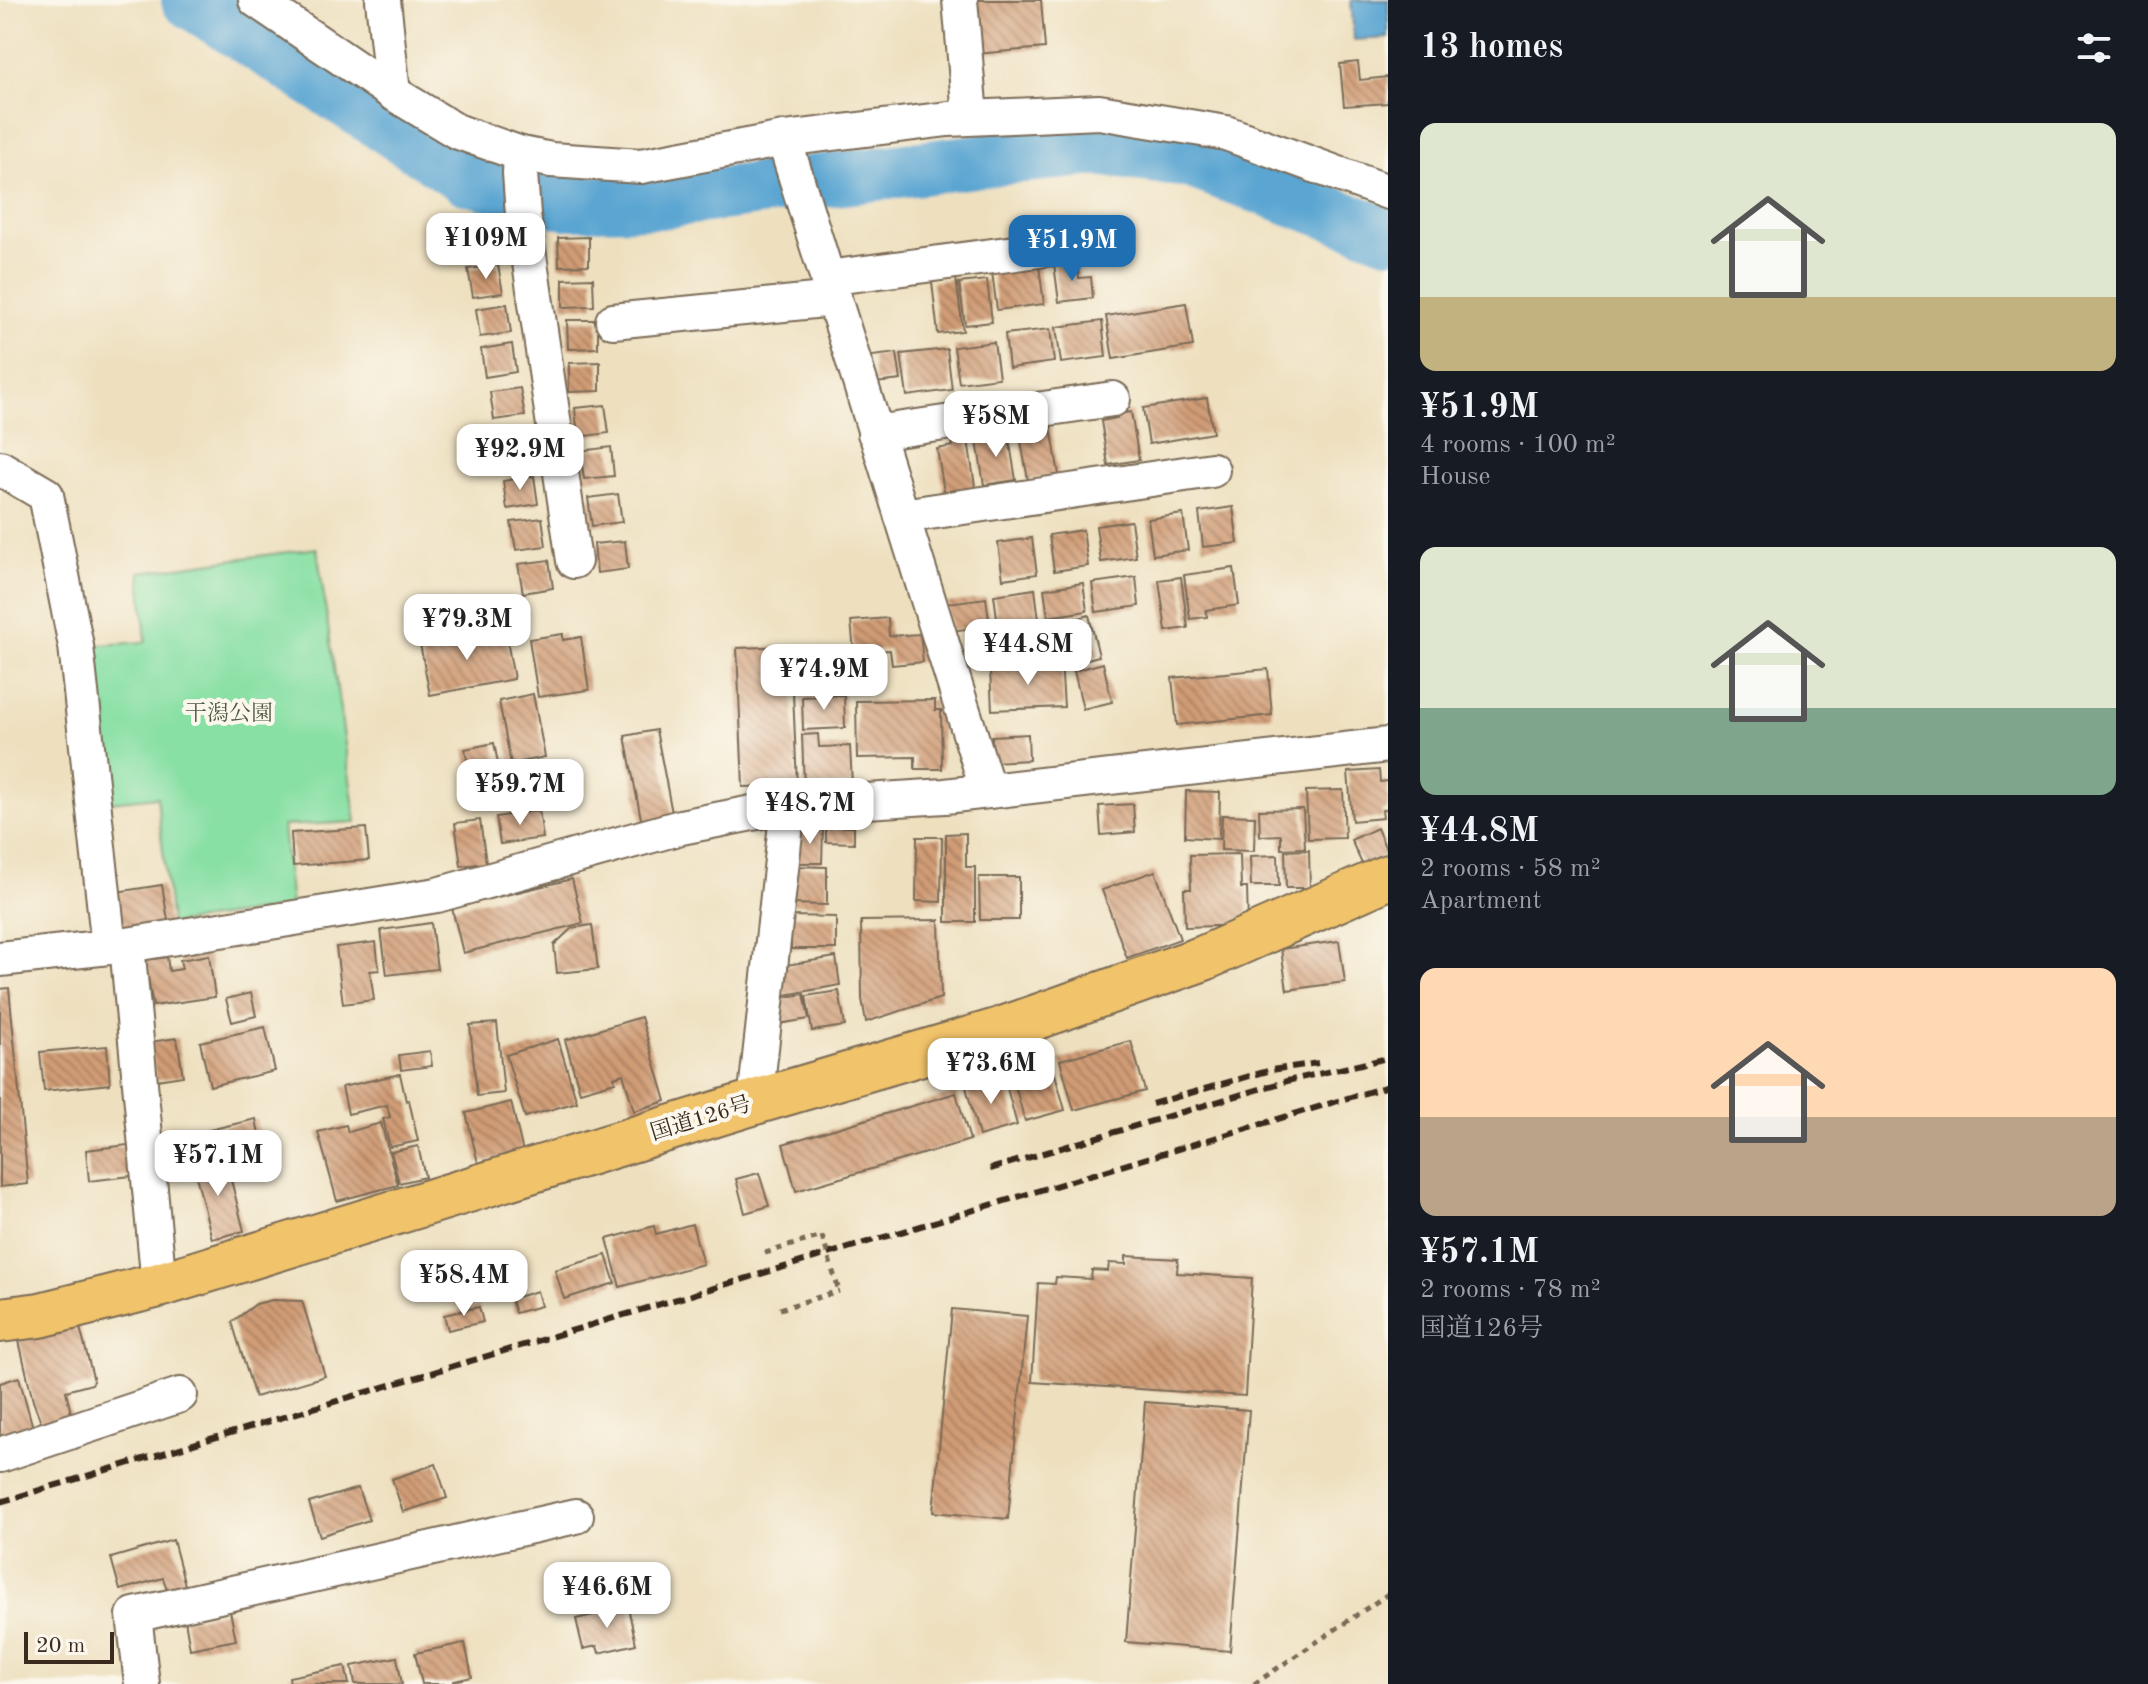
<!DOCTYPE html>
<meta charset="utf-8">
<style>
body{margin:0;font-family:"Old Standard TT","Noto Serif JP",serif;background:#20242c;color:#f1f3f6;height:100vh;display:flex;flex-direction:column;font-size:30px;white-space:nowrap}
*{box-sizing:border-box;margin:0}
p{font-size:26px;color:#9ea1a6}
.icon{flex:none;width:44px;height:44px;fill:none;stroke:currentColor;stroke-width:2;stroke-linecap:round;stroke-linejoin:round}
.map{position:relative;flex:1;overflow:hidden}
.side{display:flex;flex-direction:column;background:#171b24;width:760px}
.side>*{flex:none}
.scale{position:absolute;left:24px;bottom:20px;width:90px;box-sizing:border-box;padding-left:8px;border:4px solid #3b2a1e;border-top:0;font-size:22px;line-height:28px;white-space:nowrap;color:#3b2a1e;-webkit-text-stroke:6px #fbf7ec;paint-order:stroke}
.price{position:absolute;translate:-50% -68px;padding:0 18px;border-radius:16px;background:#fff;color:#222;font-size:26px;line-height:52px;filter:drop-shadow(0 2px 4px #0008)}
.price::after{content:'';position:absolute;left:50%;top:48px;width:24px;height:18px;margin-left:-12px;background:inherit;clip-path:polygon(0 0,100% 0,50% 100%)}
.price.selected{background:#1f6fb2;color:#fff}
ul{padding:0;list-style:none}
li{display:grid;align-content:center;gap:16px;height:424px;padding:0 32px}
li span{display:grid;place-items:center;height:248px;border-radius:16px;color:#555}
li>.icon{margin-inline-start:auto}
span .icon{width:144px;height:144px;fill:#fffc;stroke-width:1}
li b{font-size:34px}
h2{display:flex;justify-content:space-between;align-items:center;height:96px;padding:0 32px;font-size:34px}
main{display:flex;flex:1;min-height:0}
.map>svg:first-child{display:block}
.park{fill:#89e0a5;stroke:#628562;stroke-width:2}
.water{fill:#5aa5d2;stroke:#4a6878;stroke-width:2}
.lines{fill:none;stroke-linecap:round;stroke-linejoin:round}
.river{stroke:#5aa5d2;stroke-width:54}
.building{fill:url(#building-back-hatch)}
.minor-casing{stroke:#7a6a56;stroke-width:38}
.highway-casing{stroke:#7a6a56;stroke-width:48}
.path{stroke:#7a6a56;stroke-width:5;stroke-dasharray:6 6;stroke-linecap:butt}
.minor{stroke:#fff;stroke-width:34}
.highway{stroke:#f1c36a;stroke-width:44}
.rail{stroke:#3b2a1e;stroke-width:6;stroke-dasharray:12 6;stroke-linecap:butt}
.path-bridge{stroke:#7a6a56;stroke-width:5;stroke-dasharray:6 6;stroke-linecap:butt}
.labels{text-anchor:middle;dominant-baseline:central;stroke-width:8;stroke-linejoin:round;paint-order:stroke}
.park-label{font-size:22px;fill:#4e5840;stroke:#fbf7ec}
.street-label{font-size:22px;fill:#3b2a1e;stroke:#fbf7ec}
</style>
<main>
<div class="map">
<svg width="1388" height="1684" viewBox="0 0 1388 1684">
<defs>
<pattern id="building-back-hatch" width="6" height="6" patternUnits="userSpaceOnUse" patternTransform="scale(2)"><rect width="6" height="6" fill="#d09c76"/><path d="M-1 5l2 2M0 0l6 6M5-1l2 2" fill="none" stroke="#aa7f60"/></pattern>
</defs>
<rect width="100%" height="100%" fill="#fbf7ec"/>
<filter id="ink" filterUnits="userSpaceOnUse"><feTurbulence type="fractalNoise" baseFrequency=".0125" numOctaves="2"/><feDisplacementMap in="SourceGraphic" scale="16" xChannelSelector="R" yChannelSelector="G"/><feConvolveMatrix kernelMatrix="1 2 1 2 8 2 1 2 1" color-interpolation-filters="sRGB"/></filter>
<filter id="wash" filterUnits="userSpaceOnUse"><feTurbulence type="fractalNoise" baseFrequency=".006" numOctaves="4" result="noise"/><feDisplacementMap in="SourceGraphic" scale="32" xChannelSelector="R" yChannelSelector="G"/><feGaussianBlur stdDeviation="1.8" result="paint"/><feColorMatrix in="noise" values="0 0 0 0 0 0 0 0 0 0 0 0 0 0 0 0 0 1.4 0 .05"/><feComposite in="paint" operator="in"/></filter>
<g filter="url(#wash)">
<rect width="100%" height="100%" fill="#eee0bf"/>
<path class="park" d="M317 548 356 822 283 826 291 907 171 924 157 797 101 803 82 646 146 642 140 572Z"/>
<path class="water" d="M1351 0H1388V38L1354 40Z"/>
<g class="lines">
<path class="river" d="M188 0 466 178 565 203 660 202 983 160 1097 149 1189 161 1388 234"/>
</g>
<g id="blocks">
<g class="building">
<path d="M972 0H1041L1045 48 976 54Z"/>
<path d="M1358 62 1360 80 1388 77V103L1344 106 1340 64Z"/>
<path d="M490 224 494 253 464 257 460 229Z"/>
<path d="M589 237V265L559 266 558 238Z"/>
<path d="M1077 261 1079 278 1091 277 1093 298 1059 302 1054 264Z"/>
<path d="M498 265 503 293 473 297 468 269Z"/>
<path d="M1039 266 1044 304 997 310 992 272Z"/>
<path d="M593 278 594 306 563 307V279Z"/>
<path d="M956 278 963 331 938 334 932 282Z"/>
<path d="M987 280 992 322 965 325 959 283Z"/>
<path d="M1186 303 1193 346 1113 359 1106 316Z"/>
<path d="M507 304 511 333 480 337 476 309Z"/>
<path d="M567 320H598V348L568 349Z"/>
<path d="M1102 321 1106 357 1061 363 1056 327Z"/>
<path d="M1050 329 1054 362 1009 368 1005 334Z"/>
<path d="M994 342 999 378 959 383 954 347Z"/>
<path d="M512 344 516 372 485 377 481 349Z"/>
<path d="M947 349 952 390 907 396 901 354Z"/>
<path d="M897 353 901 380 875 383 872 356Z"/>
<path d="M600 362V391L569 392V363Z"/>
<path d="M520 388 525 416 494 420 490 392Z"/>
<path d="M1207 398 1213 433 1149 444 1143 408Z"/>
<path d="M605 405 609 433 578 437 575 408Z"/>
<path d="M1131 412 1139 460 1108 465 1101 421 1117 418 1116 414Z"/>
<path d="M1051 427 1059 475 1028 480 1020 436Z"/>
<path d="M527 432 531 461 500 465 496 437Z"/>
<path d="M1008 432 1016 480 984 485 977 441Z"/>
<path d="M968 440 976 493 945 498 937 449 953 446 952 442Z"/>
<path d="M611 447 614 476 584 479 580 451Z"/>
<path d="M534 476 538 504 507 509 503 481Z"/>
<path d="M618 494 622 522 592 526 588 498Z"/>
<path d="M1233 507 1238 543 1203 547 1199 512Z"/>
<path d="M1183 514 1188 550 1153 555 1148 519Z"/>
<path d="M542 518 546 546 516 550 511 522Z"/>
<path d="M1131 521 1136 557 1101 562 1096 526Z"/>
<path d="M1083 530 1088 566 1054 571 1049 535Z"/>
<path d="M1032 538 1037 574 1003 579 998 543Z"/>
<path d="M625 541 628 569 597 573 594 544Z"/>
<path d="M549 560 553 588 523 593 518 564Z"/>
<path d="M1234 568 1239 605 1206 610 1207 617 1190 619 1184 575Z"/>
<path d="M1136 577 1139 606 1096 612 1092 583Z"/>
<path d="M1181 577 1188 628 1166 631 1159 580Z"/>
<path d="M1083 583 1087 611 1048 617 1044 589Z"/>
<path d="M1035 589 1039 620 998 626 994 595Z"/>
<path d="M986 598 990 626 951 631 947 603Z"/>
<path d="M1089 615 1099 656 1072 663 1062 623Z"/>
<path d="M888 618 889 636 920 634 923 662 892 665 890 650 854 652 851 621Z"/>
<path d="M505 629 514 679 430 695 420 644Z"/>
<path d="M563 634V640L581 637 589 690 538 697 529 639Z"/>
<path d="M791 646 797 785 743 787 737 648Z"/>
<path d="M1061 660 1064 707 992 710 990 669 1040 666V661Z"/>
<path d="M1103 663 1112 702 1083 709 1074 671Z"/>
<path d="M1268 669 1272 715 1177 725 1172 678Z"/>
<path d="M533 694 545 757 511 764 499 701Z"/>
<path d="M844 695 845 728 803 730 802 697Z"/>
<path d="M935 700V710H941L942 769H915V757L857 758 856 701Z"/>
<path d="M656 730 673 818 642 824 625 736Z"/>
<path d="M818 734 819 747 850 746 852 784 804 786 802 735Z"/>
<path d="M1028 734 1029 760 993 762 992 736Z"/>
<path d="M494 743 503 789 474 795 465 749Z"/>
<path d="M1379 770 1380 782 1388 781V809L1382 810 1383 818 1352 821 1348 772Z"/>
<path d="M1343 790 1345 838 1308 839 1306 791Z"/>
<path d="M1186 791 1220 792 1219 839 1185 837Z"/>
<path d="M1133 804 1135 832 1101 835 1099 806Z"/>
<path d="M1303 809 1305 848 1281 849V835L1260 836 1259 810Z"/>
<path d="M539 810 543 838 500 844 496 817Z"/>
<path d="M1222 815 1255 816 1254 851 1221 850Z"/>
<path d="M480 820 486 863 461 866 455 823Z"/>
<path d="M826 826 854 827V843L826 842Z"/>
<path d="M366 828 369 860 293 866 291 833Z"/>
<path d="M1377 828 1388 854 1363 866 1351 840Z"/>
<path d="M797 829 823 830 822 863H797Z"/>
<path d="M966 833V867H975V922H946V834Z"/>
<path d="M917 837H942L941 902 916 901Z"/>
<path d="M1309 850 1310 888H1286L1285 851Z"/>
<path d="M1240 854 1241 888H1247L1248 925 1185 927 1184 889H1191L1190 855Z"/>
<path d="M1278 855 1279 886H1251L1250 856Z"/>
<path d="M792 866 827 867V905L791 904Z"/>
<path d="M1155 871 1180 939 1127 958 1102 890Z"/>
<path d="M979 877H1019V920H980Z"/>
<path d="M572 879 583 923 463 953 452 908Z"/>
<path d="M162 885 169 926 122 933 116 892Z"/>
<path d="M791 916 836 917V949H791Z"/>
<path d="M939 920 941 998 866 1022 862 999 861 921Z"/>
<path d="M431 923 437 969 387 975 381 930Z"/>
<path d="M592 925 598 969 557 973 554 945 572 928Z"/>
<path d="M1339 941 1345 982 1287 990 1281 949Z"/>
<path d="M376 942 379 970 370 971 374 1000 343 1004 336 947Z"/>
<path d="M209 955 215 997 153 1006 145 960 167 957 169 971 182 969 180 960Z"/>
<path d="M836 957 840 985 785 995 780 966Z"/>
<path d="M9 988 28 1184 0 1187V989Z"/>
<path d="M839 991 845 1026 812 1031 806 996Z"/>
<path d="M251 993 256 1016 232 1022 226 999Z"/>
<path d="M804 994 809 1019 778 1024 774 999Z"/>
<path d="M641 1017 666 1101 634 1111 623 1074 614 1077 615 1082 580 1092 565 1040Z"/>
<path d="M497 1023 504 1093 477 1096 470 1025Z"/>
<path d="M265 1027 275 1071 210 1086 200 1042Z"/>
<path d="M177 1038 183 1076 156 1080 150 1042Z"/>
<path d="M558 1039 577 1102 525 1117 506 1055Z"/>
<path d="M1131 1041 1145 1091 1074 1110 1060 1060Z"/>
<path d="M107 1046 110 1084 44 1091 40 1052Z"/>
<path d="M430 1051 432 1066 401 1070 399 1055Z"/>
<path d="M1052 1063 1065 1110 1025 1121 1012 1075Z"/>
<path d="M400 1074 406 1101 409 1100 418 1141 390 1147 383 1119 390 1117 387 1105 348 1114 342 1087Z"/>
<path d="M1004 1077 1017 1125 979 1136 966 1087Z"/>
<path d="M956 1093 970 1140 796 1191 783 1144Z"/>
<path d="M511 1102 523 1152 478 1163 466 1113Z"/>
<path d="M256 1119 259 1134 220 1144 222 1155 195 1162 188 1135Z"/>
<path d="M381 1123 398 1185 337 1201 318 1132 346 1125 348 1132Z"/>
<path d="M136 1144 139 1175 89 1181 86 1150Z"/>
<path d="M418 1146 425 1177 399 1183 391 1152Z"/>
<path d="M225 1156 244 1231 212 1239 193 1164Z"/>
<path d="M759 1173 769 1206 745 1213 736 1179Z"/>
<path d="M692 1224 703 1264 620 1287 607 1239 654 1226 656 1234Z"/>
<path d="M606 1255 615 1283 564 1299 555 1270Z"/>
<path d="M1126 1256 1178 1259 1177 1273 1252 1278 1245 1396 1032 1382 1038 1283 1055 1284 1056 1277 1091 1279 1092 1270 1108 1271 1109 1263 1126 1264Z"/>
<path d="M537 1291 541 1306 515 1313 511 1299Z"/>
<path d="M272 1300 302 1301 325 1376 255 1397 232 1322 256 1304Z"/>
<path d="M479 1307 483 1322 448 1330 444 1315Z"/>
<path d="M952 1309 1027 1316 1008 1519 933 1512Z"/>
<path d="M79 1324 94 1381 92 1384 66 1391 72 1418 44 1430 33 1401 19 1341Z"/>
<path d="M19 1377 35 1435 3 1446 0 1433V1383Z"/>
<path d="M1145 1402 1249 1410 1230 1651 1126 1642Z"/>
<path d="M436 1464 447 1498 403 1512 392 1479Z"/>
<path d="M358 1488 369 1520 320 1536 309 1503Z"/>
<path d="M173 1540 185 1585 167 1590 163 1578 120 1590 111 1558Z"/>
<path d="M628 1607 636 1644 599 1653 597 1646 583 1649 576 1619Z"/>
<path d="M230 1611 236 1640 190 1649 185 1620Z"/>
<path d="M465 1643 472 1677 454 1681V1684H422L415 1653Z"/>
<path d="M397 1657 402 1684H355L352 1666Z"/>
<path d="M345 1666 349 1684H290L289 1677Z"/>
</g>
</g>
</g>
<g filter="url(#ink)">
<use href="#blocks" fill-opacity="0" stroke="#7a6a56" stroke-width="2"/>
<g class="lines">
<defs>
<g id="minor">
<path d="M256 0 393 93 456 131 521 154 551 160 641 166 784 139 948 119 1099 112 1226 133 1388 192"/>
<path d="M383 0 393 93"/>
<path d="M960 0 970 116"/>
<path d="M784 139 988 791"/>
<path d="M521 154 520 173 523 215 574 561"/>
<path d="M827 278 1114 240"/>
<path d="M613 321 834 299"/>
<path d="M875 433 1113 399"/>
<path d="M0 468 46 495 76 646 109 947"/>
<path d="M902 516 1212 470"/>
<path d="M127 945 159 1285"/>
<path d="M0 959 127 945 437 895 681 827 788 806 945 796 1388 745"/>
<path d="M755 1102 788 806"/>
<path d="M0 1455 180 1395"/>
<path d="M142 1684 134 1615 576 1516"/>
</g>
<path id="highway" d="M0 1320 40 1315 159 1285 755 1102 1000 1030 1204 958 1388 877"/>
</defs>
<use href="#minor" class="minor-casing"/>
<use href="#highway" class="highway-casing"/>
<g class="path">
<path d="M765 1253 822 1236"/>
<path d="M780 1309 839 1291"/>
<path d="M1254 1684 1388 1594"/>
</g>
<use href="#minor" class="minor"/>
<use href="#highway" class="highway"/>
<g class="rail">
<path d="M1152 1104 1271 1070 1318 1063"/>
<path d="M990 1169 1287 1081 1388 1058"/>
<path d="M0 1502 1388 1086"/>
</g>
<path class="path-bridge" d="M822 1236 839 1291"/>
</g>
</g>
<g class="labels">
<g class="park-label">
<text x="229" y="714">干潟公園</text>
</g>
<g class="street-label">
<text transform="translate(701 1119) rotate(-17)">国道126号</text>
</g>
</g>
</svg>
<div class="scale">20 m</div>
<b class="price" style="left:486px;top:281px">¥109M</b>
<b class="price selected" style="left:1072px;top:283px">¥51.9M</b>
<b class="price" style="left:996px;top:459px">¥58M</b>
<b class="price" style="left:520px;top:492px">¥92.9M</b>
<b class="price" style="left:467px;top:662px">¥79.3M</b>
<b class="price" style="left:1028px;top:687px">¥44.8M</b>
<b class="price" style="left:824px;top:712px">¥74.9M</b>
<b class="price" style="left:520px;top:827px">¥59.7M</b>
<b class="price" style="left:810px;top:846px">¥48.7M</b>
<b class="price" style="left:991px;top:1106px">¥73.6M</b>
<b class="price" style="left:218px;top:1198px">¥57.1M</b>
<b class="price" style="left:464px;top:1318px">¥58.4M</b>
<b class="price" style="left:607px;top:1630px">¥46.6M</b>
</div>
<section class="side">
<h2>13 homes<svg class="icon" aria-label="filters" viewBox="0 0 24 24"><path d="M4 7h16M4 17h16"/><circle cx="9" cy="7" r="2"/><circle cx="15" cy="17" r="2"/></svg></h2>
<ul>
<li><span style="background:linear-gradient(#dfe7d0 70%,#c2b280 0)"><svg class="icon" aria-label="home" viewBox="0 0 24 24"><path d="M3 11l9-7 9 7M6 9v11h12V9"/></svg></span><div><b>¥51.9M</b><p>4 rooms · 100 m²</p><p>House</p></div></li>
<li><span style="background:linear-gradient(#dfe7d0 65%,#7fa58c 0)"><svg class="icon" aria-label="home" viewBox="0 0 24 24"><path d="M3 11l9-7 9 7M6 9v11h12V9"/></svg></span><div><b>¥44.8M</b><p>2 rooms · 58 m²</p><p>Apartment</p></div></li>
<li><span style="background:linear-gradient(#ffd9b3 60%,#b9a48a 0)"><svg class="icon" aria-label="home" viewBox="0 0 24 24"><path d="M3 11l9-7 9 7M6 9v11h12V9"/></svg></span><div><b>¥57.1M</b><p>2 rooms · 78 m²</p><p>国道126号</p></div></li>
</ul>
</section>
</main>
